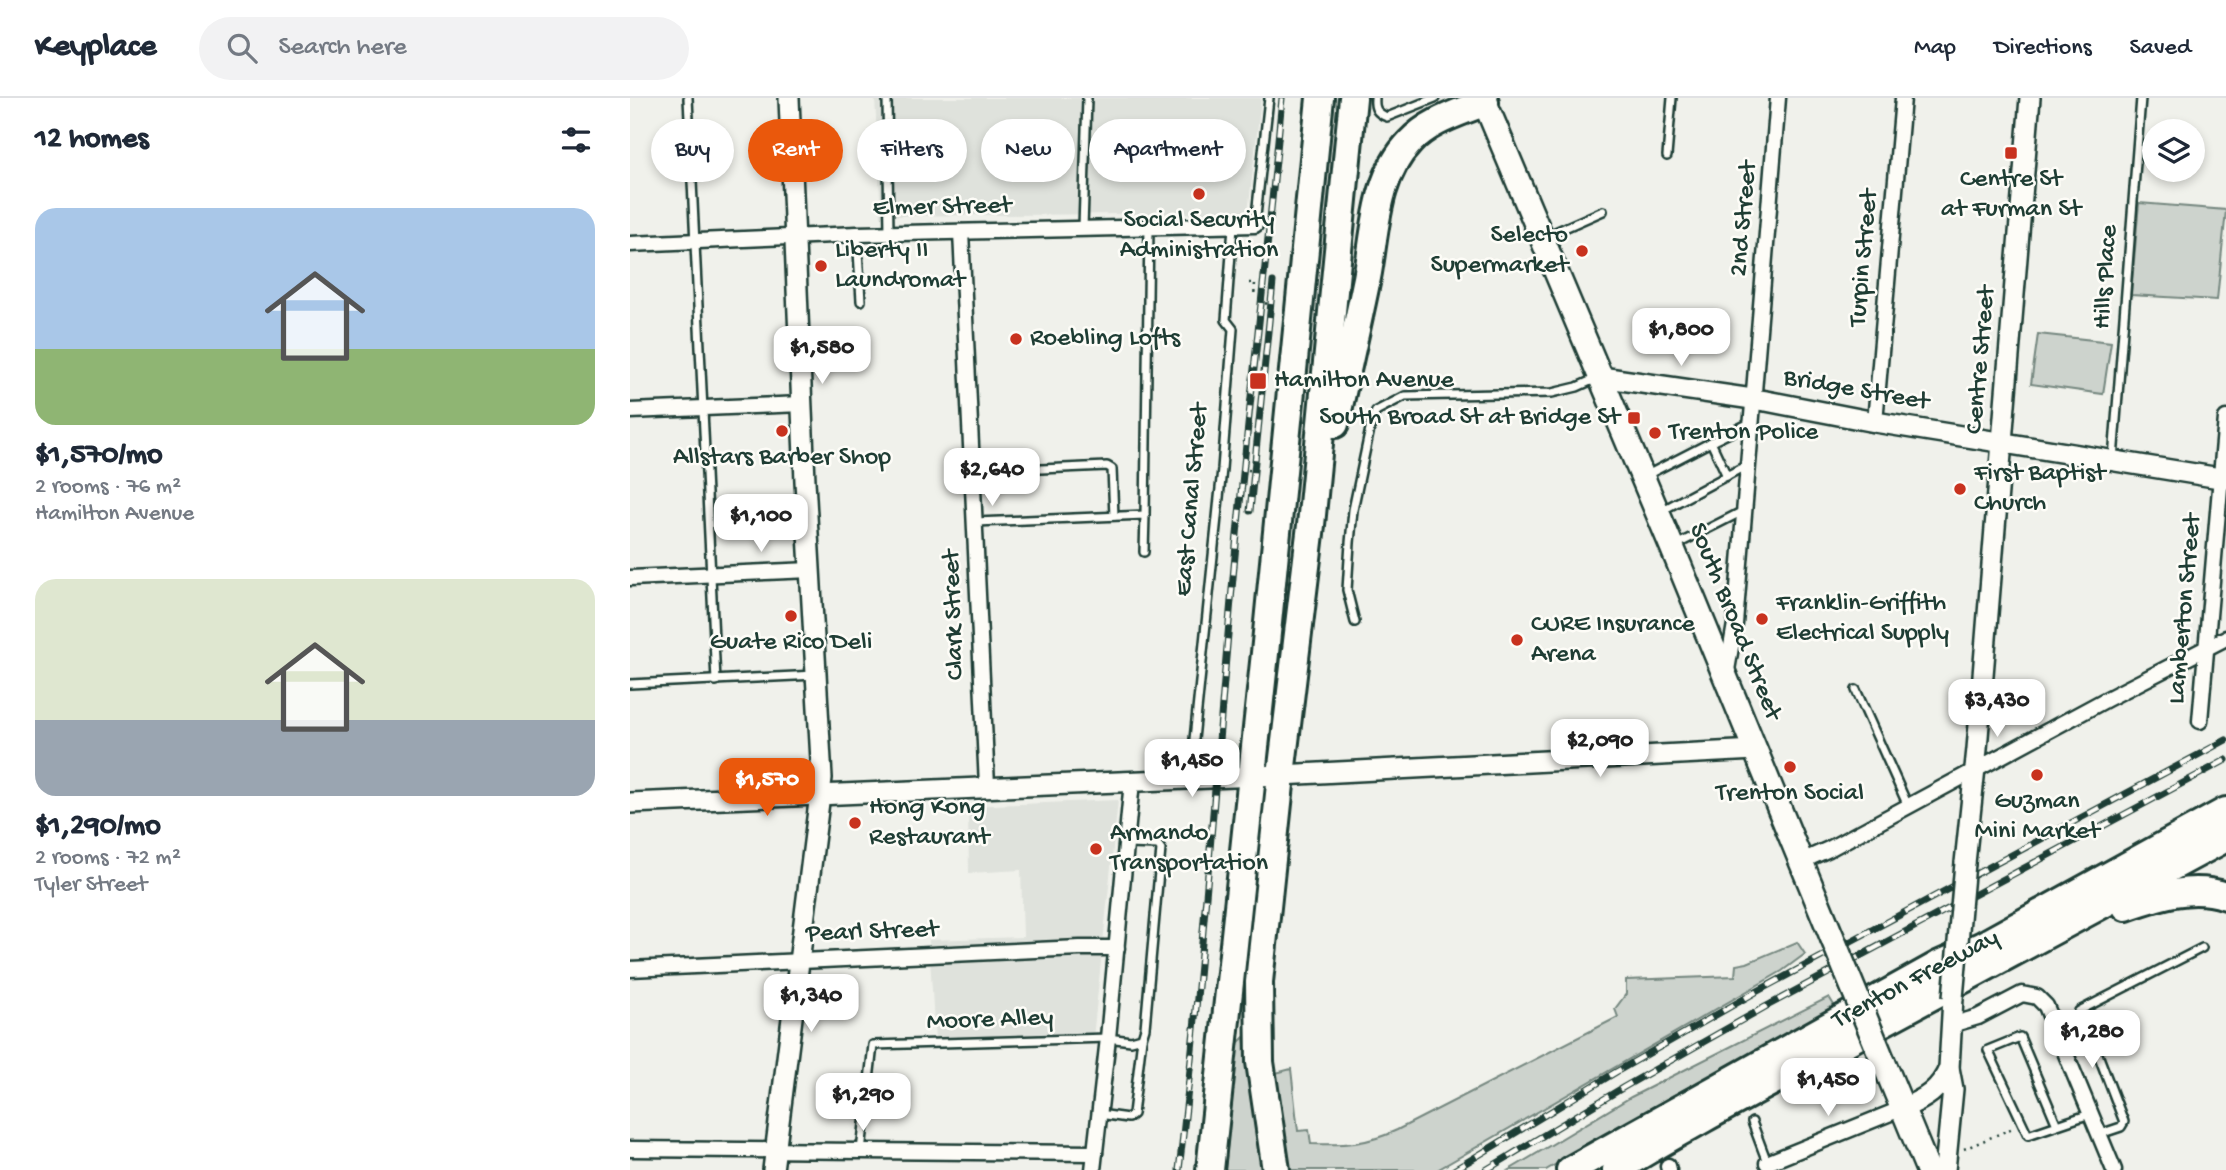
<!DOCTYPE html>
<meta charset="utf-8">
<style>
body{margin:0;font-family:"Gochi Hand",sans-serif;background:#f2f2f3;color:#1f2937;height:100vh;display:flex;flex-direction:column;font-size:26px;white-space:nowrap}
*{box-sizing:border-box;margin:0}
p{font-size:23px;color:#747a83}
.icon{flex:none;width:38px;height:38px;fill:none;stroke:currentColor;stroke-width:2;stroke-linecap:round;stroke-linejoin:round}
.map{position:relative;flex:1;overflow:hidden}
.details{display:flex;flex-direction:column;background:#fff;width:630px}
.details>*{flex:none}
.guide{position:absolute;left:21px;top:21px;width:665px;height:63px;display:flex;gap:14px}
.fabs{position:absolute;left:1512px;top:21px;display:grid;gap:14px}
.fabs a{display:grid;place-items:center;width:63px;height:63px;border-radius:50%;background:#fff;box-shadow:0 4px 10px #0003;font-size:35px}
.price{position:absolute;translate:-50% -60px;padding:0 16px;border-radius:14px;background:#fff;color:#222;font-size:23px;line-height:46px;filter:drop-shadow(0 2px 4px #0008)}
.price::after{content:'';position:absolute;left:50%;top:42px;width:21px;height:16px;margin-left:-10px;background:inherit;clip-path:polygon(0 0,100% 0,50% 100%)}
.price.on{background:#ea580c;color:#fff}
ul{padding:0;list-style:none}
li{display:grid;align-content:center;gap:14px;height:371px;padding:0 35px}
li span{display:grid;place-items:center;height:217px;border-radius:21px;color:#555}
li>.icon{margin-inline-start:auto}
span .icon{width:126px;height:126px;fill:#fffc;stroke-width:1}
li b{font-size:30px}
h2{display:flex;justify-content:space-between;align-items:center;height:84px;padding:0 35px;font-size:30px}
.pill{padding:0 24px;border-radius:32px;background:#fff;box-shadow:0 4px 10px #0003;font-size:24px;line-height:63px}
.pill.on{background:#ea580c;color:#fff}
header{display:flex;align-items:center;gap:42px;box-sizing:border-box;height:98px;padding:0 35px;background:#fff;border-bottom:2px solid #e0e1e3}
header strong{font-size:33px}
nav{display:flex;gap:38px;margin-inline-start:auto;font-size:24px}
.search{width:490px;height:63px;background:#f2f2f3;display:flex;align-items:center;gap:18px;box-sizing:border-box;padding:0 24px;border-radius:38px;color:#747a83;font-size:26px}
main{display:flex;flex:1;min-height:0}
.map>svg:first-child{display:block}
.built{fill:#dfe2dc}
.green{fill:#cdd3cd;stroke:#768880;stroke-width:2}
.lines{fill:none;stroke-linecap:round;stroke-linejoin:round}
.lane-casing{stroke:#1f3d34;stroke-width:12}
.street-casing{stroke:#1f3d34;stroke-width:19}
.secondary-casing{stroke:#1f3d34;stroke-width:24}
.primary-casing{stroke:#1f3d34;stroke-width:28}
.highway-casing{stroke:#1f3d34;stroke-width:32}
.path{stroke:#1f3d34;stroke-width:2.5;stroke-dasharray:2 5;stroke-linecap:butt}
.lane{stroke:#fdfcf7;stroke-width:7}
.street{stroke:#fdfcf7;stroke-width:14}
.secondary{stroke:#fdfcf7;stroke-width:19}
.primary{stroke:#fdfcf7;stroke-width:23}
.highway{stroke:#fdfcf7;stroke-width:26}
.rail-casing{stroke:#1f3d34;stroke-width:7}
.rail{stroke:#fdfcf7;stroke-width:4.5;stroke-dasharray:13;stroke-linecap:butt}
.secondary-bridge-casing{stroke:#1f3d34;stroke-width:24;stroke-linecap:butt}
.primary-bridge-casing{stroke:#1f3d34;stroke-width:28;stroke-linecap:butt}
.secondary-bridge{stroke:#fdfcf7;stroke-width:19}
.primary-bridge{stroke:#fdfcf7;stroke-width:23}
.poi-dot{fill:#c8321e;stroke:#fdfcf7;stroke-width:2.5}
.labels{text-anchor:middle;dominant-baseline:central;stroke-width:5;stroke-linejoin:round;paint-order:stroke}
.poi-label{font-size:26px;fill:#1f3d34;stroke:#fdfcf7;text-anchor:start}
.street-label{font-size:26px;fill:#1f3d34;stroke:#fdfcf7}
</style>
<header>
<strong>Keyplace</strong>
<div class="search"><svg class="icon" aria-label="search" viewBox="0 0 24 24"><circle cx="10" cy="10" r="6"/><path d="M15 15l6 6"/></svg>Search here</div>
<nav><a>Map</a><a>Directions</a><a>Saved</a></nav>
</header>
<main>
<section class="details">
<h2>12 homes<svg class="icon" aria-label="filters" viewBox="0 0 24 24"><path d="M4 7h16M4 17h16"/><circle cx="9" cy="7" r="2"/><circle cx="15" cy="17" r="2"/></svg></h2>
<ul>
<li><span style="background:linear-gradient(#a9c7e8 65%,#8fb573 0)"><svg class="icon" aria-label="home" viewBox="0 0 24 24"><path d="M3 11l9-7 9 7M6 9v11h12V9"/></svg></span><div><b>$1,570/mo</b><p>2 rooms · 76 m²</p><p>Hamilton Avenue</p></div></li>
<li><span style="background:linear-gradient(#dfe7d0 65%,#9aa5b1 0)"><svg class="icon" aria-label="home" viewBox="0 0 24 24"><path d="M3 11l9-7 9 7M6 9v11h12V9"/></svg></span><div><b>$1,290/mo</b><p>2 rooms · 72 m²</p><p>Tyler Street</p></div></li>
</ul>
</section>
<div class="map">
<svg width="1596" height="1072" viewBox="0 0 1596 1072">
<rect width="100%" height="100%" fill="#f0f1eb"/>
<filter id="ink" filterUnits="userSpaceOnUse"><feTurbulence type="fractalNoise" baseFrequency=".0143" numOctaves="2"/><feDisplacementMap in="SourceGraphic" scale="14" xChannelSelector="R" yChannelSelector="G"/><feConvolveMatrix kernelMatrix="1 2 1 2 8 2 1 2 1" color-interpolation-filters="sRGB"/></filter>
<g filter="url(#ink)">
<g class="built">
<path d="M245 0H631L618 115 251 118Z"/>
<path d="M488 702 463 940 305 943 299 842 393 839 391 772 339 775 338 708Z"/>
</g>
<g class="green">
<path d="M1509 105 1596 112 1587 202 1501 197Z"/>
<path d="M1408 236 1481 244 1473 296 1401 286Z"/>
<path d="M1167 844 1175 856 1152 873 807 1072H657L642 976 661 971 668 1033 679 1032 681 1046C715 1047 735 1047 767 1032L988 919 985 911 996 896V882L1105 878 1106 867 1117 865Z"/>
<path d="M1199 899 1207 912 1042 998 916 1072H879L1001 999Z"/>
<path d="M614 939 634 1072H595L607 946Z"/>
</g>
<g class="lines">
<defs>
<g id="lane">
<path d="M58 0 86 583"/>
<path d="M257 0 259 135"/>
<path d="M745 0C744 11 747 15 757 19L805 0"/>
<path d="M1037 58 1042 0"/>
<path d="M625 127 639 0"/>
<path d="M453 130 457 0"/>
<path d="M227 136 231 203"/>
<path d="M914 139 973 113"/>
<path d="M1081 344 1122 324"/>
<path d="M1483 361 1511 0"/>
<path d="M342 374 477 368 482 371 484 418"/>
<path d="M1015 378 1081 344 1097 378"/>
<path d="M1031 413 1117 367"/>
<path d="M515 417 519 129"/>
<path d="M345 424 515 417 514 454"/>
<path d="M1046 447 1113 413"/>
<path d="M725 524 717 492 720 445 723 412 741 326 746 313 775 298 922 295 947 289 967 280"/>
<path d="M0 586 186 577"/>
<path d="M1226 592 1278 708"/>
<path d="M560 680 592 371 603 231 596 222 603 129"/>
<path d="M1458 930 1449 913 1572 850"/>
<path d="M1429 939 1454 929 1458 930 1494 1024 1491 1029 1470 1036"/>
<path d="M469 1016 498 1020 503 1016 512 940 515 930 531 751 528 747 497 746"/>
<path d="M1122 1024 1140 1072"/>
<path d="M1427 1027 1390 939 1358 952 1398 1037 1460 1016"/>
<path d="M231 1053 243 947 478 940 501 943 512 940"/>
</g>
<g id="street">
<path d="M331 134 357 688"/>
<path d="M0 146 227 136 625 127"/>
<path d="M0 313 172 306"/>
<path d="M1245 324 1273 0"/>
<path d="M0 480 181 472"/>
<path d="M1096 578 1105 526 1148 0"/>
<path d="M1570 623 1596 320"/>
<path d="M1172 763 1199 751 1477 601 1596 540"/>
<path d="M0 871 450 850H487"/>
<path d="M1321 927 1348 919 1392 896 1407 899 1416 908 1484 1072"/>
<path d="M0 1051 465 1055"/>
<path d="M1137 1065 1273 1010"/>
<path d="M1038 1068 1039 1072"/>
<path d="M463 1072 478 940 502 683"/>
</g>
<g id="secondary">
<path d="M971 279 1136 303 1245 324 1596 381"/>
<path d="M0 705 651 677 1126 652"/>
<path d="M1335 765 1347 651 1400 0"/>
<path d="M1273 1010C1295 1001 1310 992 1319 970"/>
<path d="M143 1072 192 680 175 383 159 0"/>
<path d="M1315 1072 1323 991 1319 970 1323 900"/>
</g>
<g id="primary">
<path d="M853 0 1042 449 1202 839"/>
<path d="M1253 963 1298 1072"/>
</g>
<g id="highway">
<path d="M705 326C716 277 727 229 737 180 746 133 745 80 780 44 799 23 829 15 855 4"/>
<path d="M1496 809C1528 798 1562 786 1596 798"/>
<path d="M580 1072 635 555 690 0"/>
<path d="M646 1072 630 964 629 884 651 677 681 427 723 0"/>
<path d="M940 1072 1308 867 1351 848 1596 713"/>
<path d="M986 1072C1060 1026 1137 987 1213 946 1340 877 1469 809 1596 740"/>
</g>
</defs>
<use href="#lane" class="lane-casing"/>
<use href="#street" class="street-casing"/>
<use href="#secondary" class="secondary-casing"/>
<use href="#primary" class="primary-casing"/>
<use href="#highway" class="highway-casing"/>
<g class="path">
<path d="M611 158H622"/>
<path d="M619 185H625L624 199"/>
<path d="M628 205 645 206"/>
<path d="M611 371 626 373"/>
<path d="M1334 1051 1383 1030"/>
</g>
<use href="#lane" class="lane"/>
<use href="#street" class="street"/>
<use href="#secondary" class="secondary"/>
<use href="#primary" class="primary"/>
<use href="#highway" class="highway"/>
<defs>
<g id="rail">
<path d="M620 413 643 184"/>
<path d="M549 1072C573 868 586 662 605 458 619 305 638 153 652 0"/>
<path d="M824 1072 986 974 1126 894 1596 642"/>
<path d="M856 1072 994 989 1135 909 1596 662"/>
</g>
</defs>
<use href="#rail" class="rail-casing"/>
<use href="#rail" class="rail"/>
<defs>
<path id="secondary-bridge" d="M1323 900 1335 765"/>
<path id="primary-bridge" d="M1202 839 1253 963"/>
</defs>
<use href="#secondary-bridge" class="secondary-bridge-casing"/>
<use href="#primary-bridge" class="primary-bridge-casing"/>
<use href="#secondary-bridge" class="secondary-bridge"/>
<use href="#primary-bridge" class="primary-bridge"/>
</g>
</g>
<g class="poi-dot">
<rect x="1374" y="48" width="14" height="14" rx="3.5"/>
<circle cx="569" cy="96" r="7"/>
<circle cx="952" cy="153" r="7"/>
<circle cx="191" cy="168" r="7"/>
<circle cx="386" cy="241" r="7"/>
<rect x="619" y="274" width="18" height="18" rx="3.5"/>
<rect x="997" y="313" width="14" height="14" rx="3.5"/>
<circle cx="152" cy="333" r="7"/>
<circle cx="1025" cy="335" r="7"/>
<circle cx="1330" cy="391" r="7"/>
<circle cx="161" cy="518" r="7"/>
<circle cx="1132" cy="521" r="7"/>
<circle cx="887" cy="542" r="7"/>
<circle cx="1160" cy="669" r="7"/>
<circle cx="1407" cy="677" r="7"/>
<circle cx="225" cy="725" r="7"/>
<circle cx="466" cy="751" r="7"/>
</g>
<g class="labels">
<g class="poi-label">
<text x="1381" y="82" text-anchor="middle">Centre St<tspan x="1381" dy="30">at Furman St</tspan></text>
<text x="569" y="123" text-anchor="middle">Social Security<tspan x="569" dy="30">Administration</tspan></text>
<text x="938" y="138" text-anchor="end">Selecto<tspan x="938" dy="30">Supermarket</tspan></text>
<text x="205" y="153">Liberty II<tspan x="205" dy="30">Laundromat</tspan></text>
<text x="400" y="241">Roebling Lofts</text>
<text x="644" y="283">Hamilton Avenue</text>
<text x="990" y="320" text-anchor="end">South Broad St at Bridge St</text>
<text x="1039" y="335">Trenton Police</text>
<text x="152" y="360" text-anchor="middle">Allstars Barber Shop</text>
<text x="1344" y="376">First Baptist<tspan x="1344" dy="30">Church</tspan></text>
<text x="1146" y="506">Franklin-Griffith<tspan x="1146" dy="30">Electrical Supply</tspan></text>
<text x="901" y="527">CURE Insurance<tspan x="901" dy="30">Arena</tspan></text>
<text x="161" y="545" text-anchor="middle">Guate Rico Deli</text>
<text x="1160" y="696" text-anchor="middle">Trenton Social</text>
<text x="1407" y="704" text-anchor="middle">Guzman<tspan x="1407" dy="30">Mini Market</tspan></text>
<text x="239" y="710">Hong Kong<tspan x="239" dy="30">Restaurant</tspan></text>
<text x="480" y="736">Armando<tspan x="480" dy="30">Transportation</tspan></text>
</g>
<g class="street-label">
<text transform="translate(312 110) rotate(-1)">Elmer Street</text>
<text transform="translate(1115 121) rotate(-85)">2nd Street</text>
<text transform="translate(1235 160) rotate(-85)">Turpin Street</text>
<text transform="translate(1477 179) rotate(-86)">Hills Place</text>
<text transform="translate(1352 262) rotate(-85)">Centre Street</text>
<text transform="translate(1226 293) rotate(10)">Bridge Street</text>
<text transform="translate(563 402) rotate(-85)">East Canal Street</text>
<text transform="translate(1556 511) rotate(-85)">Lamberton Street</text>
<text transform="translate(325 517) rotate(-92)">Clark Street</text>
<text transform="translate(1104 524) rotate(68)">South Broad Street</text>
<text transform="translate(242 835) rotate(-2)">Pearl Street</text>
<text transform="translate(1286 882) rotate(-28)">Trenton Freeway</text>
<text transform="translate(360 923) rotate(-2)">Moore Alley</text>
</g>
</g>
</svg>
<div class="fabs">
<a><svg class="icon" aria-label="layers" viewBox="0 0 24 24"><path d="M12 4l9 5-9 5-9-5zM3 14l9 5 9-5"/></svg></a>
</div>
<b class="price" style="left:1051px;top:270px">$1,800</b>
<b class="price" style="left:192px;top:288px">$1,580</b>
<b class="price" style="left:362px;top:410px">$2,640</b>
<b class="price" style="left:131px;top:456px">$1,100</b>
<b class="price" style="left:1367px;top:641px">$3,430</b>
<b class="price" style="left:970px;top:681px">$2,090</b>
<b class="price" style="left:562px;top:701px">$1,450</b>
<b class="price on" style="left:137px;top:720px">$1,570</b>
<b class="price" style="left:181px;top:936px">$1,340</b>
<b class="price" style="left:1462px;top:972px">$1,280</b>
<b class="price" style="left:1198px;top:1020px">$1,450</b>
<b class="price" style="left:233px;top:1035px">$1,290</b>
<div class="guide">
<a class="pill">Buy</a>
<a class="pill on">Rent</a>
<a class="pill">Filters</a>
<a class="pill">New</a>
<a class="pill">Apartment</a>
</div>
</div>
</main>
